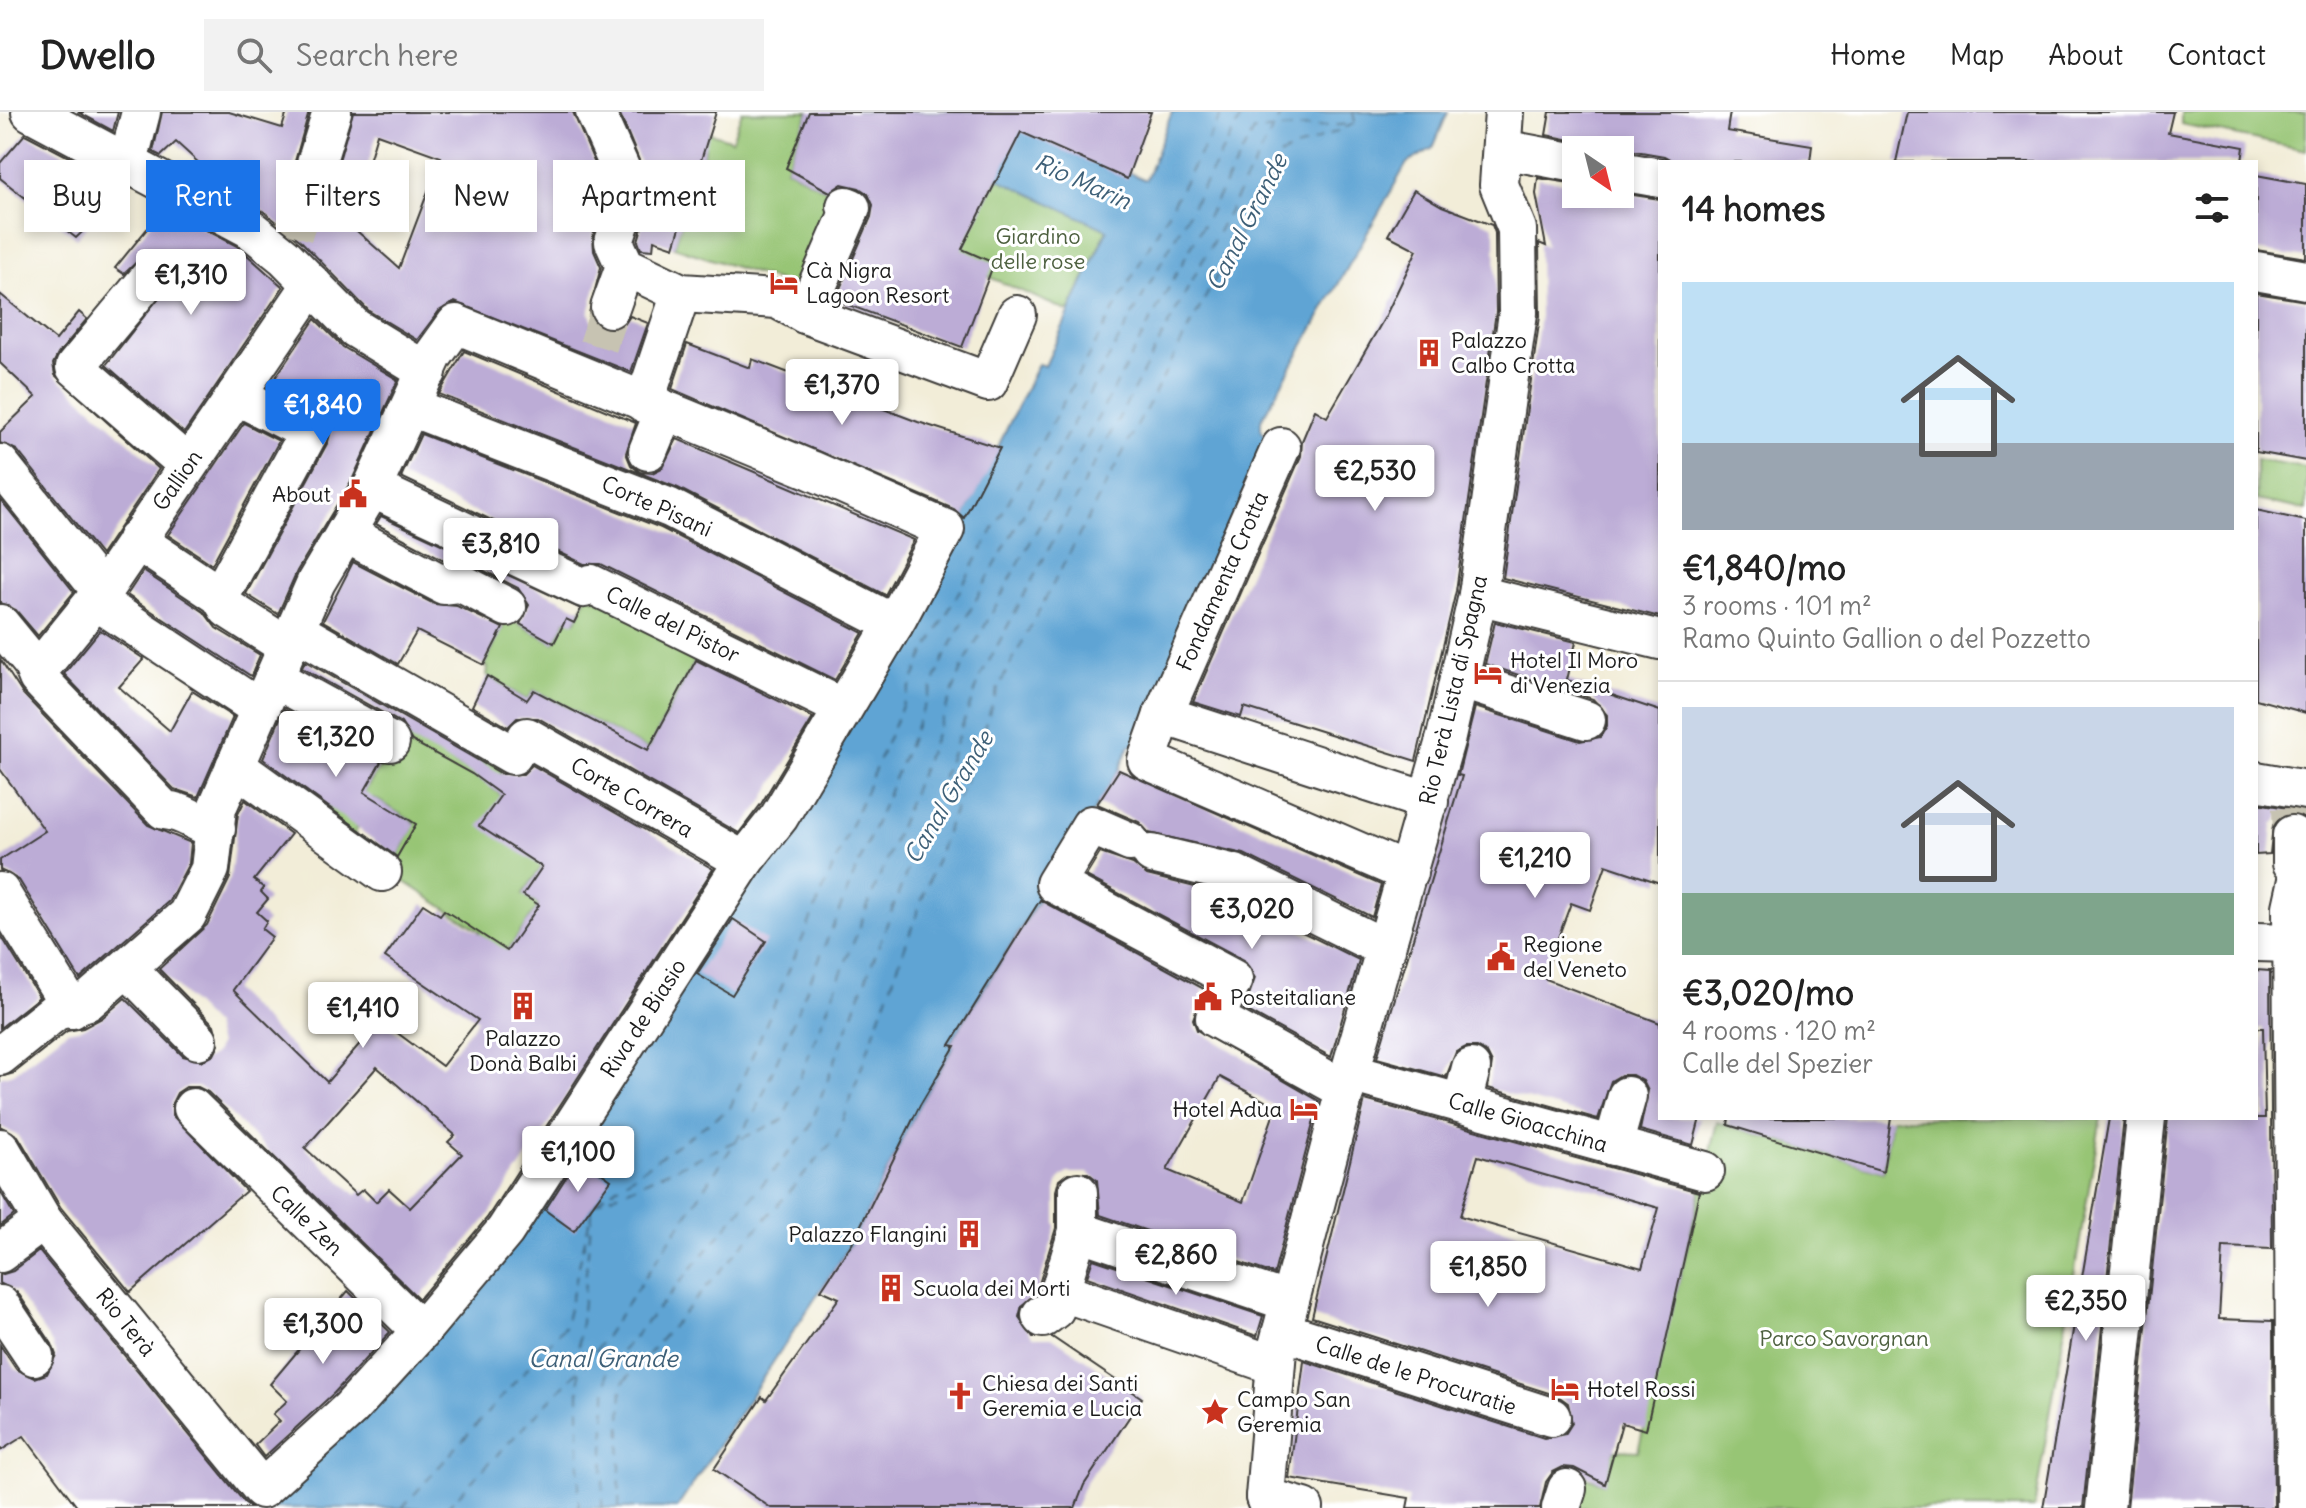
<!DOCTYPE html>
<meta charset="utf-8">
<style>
body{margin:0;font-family:Delius,sans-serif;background:#f2f2f2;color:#222;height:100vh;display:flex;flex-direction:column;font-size:30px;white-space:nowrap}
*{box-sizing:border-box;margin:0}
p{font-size:26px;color:#767676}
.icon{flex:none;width:44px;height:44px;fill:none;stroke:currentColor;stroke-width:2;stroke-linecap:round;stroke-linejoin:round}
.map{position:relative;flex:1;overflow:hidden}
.drawer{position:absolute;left:1658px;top:48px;width:600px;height:960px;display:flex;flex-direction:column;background:#fff;border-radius:0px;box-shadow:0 4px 12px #0003}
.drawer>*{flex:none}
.top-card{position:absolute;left:24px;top:48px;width:760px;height:72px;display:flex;gap:16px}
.needle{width:52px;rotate:145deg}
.tools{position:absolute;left:1562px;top:24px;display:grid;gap:16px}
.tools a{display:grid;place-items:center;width:72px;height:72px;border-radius:0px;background:#fff;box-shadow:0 4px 12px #0003;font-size:40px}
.price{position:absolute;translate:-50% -68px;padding:0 18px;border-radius:8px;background:#fff;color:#222;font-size:26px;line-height:52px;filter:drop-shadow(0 2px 4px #0008)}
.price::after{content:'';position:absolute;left:50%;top:48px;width:24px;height:18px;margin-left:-12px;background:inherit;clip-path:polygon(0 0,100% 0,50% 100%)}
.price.selected{background:#1a73e8;color:#fff}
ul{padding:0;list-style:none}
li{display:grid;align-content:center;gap:16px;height:424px;padding:0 24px}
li+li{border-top:2px solid #e0e0e0}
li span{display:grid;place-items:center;height:248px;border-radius:0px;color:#555}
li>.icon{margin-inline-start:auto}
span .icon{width:144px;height:144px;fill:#fffc;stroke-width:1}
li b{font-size:34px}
h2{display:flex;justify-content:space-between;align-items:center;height:96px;padding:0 24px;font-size:34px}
.pill{padding:0 28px;border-radius:0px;background:#fff;box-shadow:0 4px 12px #0003;font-size:28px;line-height:72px}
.pill.selected{background:#1a73e8;color:#fff}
header{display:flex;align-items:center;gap:48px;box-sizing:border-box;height:112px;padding:0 40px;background:#fff;border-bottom:2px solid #e0e0e0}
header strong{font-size:38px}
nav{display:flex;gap:44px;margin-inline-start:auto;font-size:28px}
.search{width:560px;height:72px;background:#f2f2f2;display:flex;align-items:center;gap:20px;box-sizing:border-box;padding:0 28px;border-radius:0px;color:#767676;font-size:30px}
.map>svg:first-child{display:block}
.green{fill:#97c574;stroke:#5a7048;stroke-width:2}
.water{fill:#5fa4d4;stroke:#3e6078;stroke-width:2}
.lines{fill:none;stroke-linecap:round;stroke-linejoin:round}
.ferry{stroke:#3e6078;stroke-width:2;stroke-dasharray:10 8;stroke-linecap:butt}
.building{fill:#bcacd6;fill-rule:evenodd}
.minor-tunnel{stroke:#c7c3b2;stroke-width:38;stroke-dasharray:38 19;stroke-linecap:butt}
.minor-casing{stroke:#3c3b38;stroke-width:42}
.minor{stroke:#fff;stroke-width:38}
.labels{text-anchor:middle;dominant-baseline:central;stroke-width:6;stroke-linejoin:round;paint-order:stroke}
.park-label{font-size:22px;fill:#4d603f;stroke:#fff}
.poi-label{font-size:22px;fill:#1c1c1c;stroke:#fff;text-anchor:start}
.street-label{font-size:22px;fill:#1c1c1c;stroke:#fff}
.water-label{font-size:24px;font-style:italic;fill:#3e6078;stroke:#fff}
</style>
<header>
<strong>Dwello</strong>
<div class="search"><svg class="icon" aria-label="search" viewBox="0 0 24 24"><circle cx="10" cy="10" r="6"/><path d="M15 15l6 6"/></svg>Search here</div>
<nav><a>Home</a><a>Map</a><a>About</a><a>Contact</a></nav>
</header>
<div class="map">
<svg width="2306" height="1396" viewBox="0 0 2306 1396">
<rect width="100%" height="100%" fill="#fff"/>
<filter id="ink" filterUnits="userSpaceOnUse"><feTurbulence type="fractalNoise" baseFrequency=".0125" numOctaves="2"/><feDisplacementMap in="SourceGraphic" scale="16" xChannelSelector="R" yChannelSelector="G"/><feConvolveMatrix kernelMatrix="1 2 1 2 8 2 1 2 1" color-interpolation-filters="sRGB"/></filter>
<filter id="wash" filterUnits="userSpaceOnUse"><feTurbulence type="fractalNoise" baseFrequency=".006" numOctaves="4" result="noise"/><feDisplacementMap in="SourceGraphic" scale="32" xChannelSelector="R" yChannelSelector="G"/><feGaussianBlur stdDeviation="1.8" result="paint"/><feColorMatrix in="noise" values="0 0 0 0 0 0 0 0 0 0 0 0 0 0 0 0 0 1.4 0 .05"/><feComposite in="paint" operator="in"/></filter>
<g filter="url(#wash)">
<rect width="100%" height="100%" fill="#f2edd8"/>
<g class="green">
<path d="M742 0H809L786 56 848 90 809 179 674 135 705 36 701 18 732 28Z"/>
<path d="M2181 0H2306V38L2181 12Z"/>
<path d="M998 66 1107 117 1069 200 989 165 958 136Z"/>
<path d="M2256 348 2306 356V398L2256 388Z"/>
<path d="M588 483 701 538 648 638 534 578 527 588 487 564 488 555 484 553 508 506 554 531 566 507 575 510Z"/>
<path d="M401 621 466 658 477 639 504 656 492 676 501 683 542 755 523 782 539 793 505 842 462 847 480 819 390 760 415 711 374 686 349 732 318 710 338 677 364 681Z"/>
<path d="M1891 1006H2101L2034 1396H1571L1580 1363 1604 1371 1614 1338 1638 1339 1717 1010 1883 1060Z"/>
</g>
<path class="water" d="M856 0H991L1146 68 1172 0H1448L1433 36 1407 51 1261 308V318L1267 326 1208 465 1201 464 1139 635 1130 633 1119 658 950 932 955 934 920 993 853 1129 677 1396H258L254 1391 437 1218 950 434 1038 252 1045 254 1107 118Z"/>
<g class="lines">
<g class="ferry">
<path d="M1353 0 1355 10"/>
<path d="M597 1089 730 996 923 545 1223 0"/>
<path d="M594 1092 783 1008 963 554 1254 19 1352 12"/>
<path d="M402 1396 565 1214 593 1093"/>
<path d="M446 1396 593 1243 756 999 945 544 1244 0"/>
<path d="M579 1396V1229L592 1101"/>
<path d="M602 1396 607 1257 809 1017 981 564 1282 0"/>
<path d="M619 1396 622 1272 836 1026 999 574 1281 43 1356 11"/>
</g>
</g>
<g id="blocks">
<g class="building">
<path d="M78 0H118L113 19Z"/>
<path d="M162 0H229L282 16 287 0H309L284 88 290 99 310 106 320 101 327 90 353 0H573L604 73 601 98 593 124 594 139 601 155 589 201 594 211 603 217 624 213 630 204 648 211 631 260 455 190 439 199 417 228 369 199 301 129 263 99 192 61 200 52 176 30 161 44 153 40ZM377 22 441 45 399 156 350 113Z"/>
<path d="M619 0H716L674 135 654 128 653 138 641 137 638 129 645 105 648 70Z"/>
<path d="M809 0H1151L1127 67 1021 20 962 137 994 151 962 235 835 188 871 105 873 93 868 82 859 76 842 72 830 80 786 56Z"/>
<path d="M1550 0H1730L1727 19 1812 33 1810 50H1675L1664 44 1624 37 1593 38 1581 30 1546 23Z"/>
<path d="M1907 0H2173L2168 21 2244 35 2242 50H1896Z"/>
<path d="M25 22 128 76 76 126 0 66V51Z"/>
<path d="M2256 63 2306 72V146L2256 138Z"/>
<path d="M1538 66 1576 72V82L1620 81 1660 87V505L1503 466 1540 204 1539 131 1546 134 1536 82Z"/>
<path d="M1414 78 1442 94 1492 113 1495 121 1496 200 1456 479 1416 649 1244 595 1241 605 1193 590 1301 344 1302 329 1315 298 1327 305 1385 205 1417 138 1388 123Z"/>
<path d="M164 96 237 134 283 175 184 321 106 253 171 170 170 157 154 144 142 145 124 162 115 156Z"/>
<path d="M2256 181 2306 189V349L2256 340Z"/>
<path d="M0 182 56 228 79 200 87 207 58 242 53 252 55 263 159 357 101 443 17 338 0 331V320L36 285 0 251Z"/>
<path d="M315 207 343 235 398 268 353 366 297 459 278 502 246 482 328 330 331 318 320 301 269 275Z"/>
<path d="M687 232 750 256 752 247 918 310 1000 336 964 406 954 397 672 277Z"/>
<path d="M464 239 636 311 626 341 631 353 640 360 652 361 662 356 677 327 914 428 885 483 678 376 439 282Z"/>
<path d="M244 311 279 329 212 452 168 423Z"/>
<path d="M421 322 661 416 863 521 835 568 601 452H584L401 365Z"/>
<path d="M0 387 74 480 38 524 16 498 0 491Z"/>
<path d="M2256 398 2306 409V601L2256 587Z"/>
<path d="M381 404 581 497 574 511 566 507 554 531 520 512 529 493 518 476 471 452 448 450 376 412Z"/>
<path d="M353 450 434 492 457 494 503 516 484 553 417 519 398 552 323 509Z"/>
<path d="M143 459 204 500 216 516 260 543 251 564 127 483Z"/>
<path d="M1495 510 1576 530 1567 568 1660 599V771L1606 753 1590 798 1571 791 1543 866 1660 911V1006H1700L1693 1033 1640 1018 1648 979 1643 969 1632 963H1621L1611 969 1598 1007 1488 976 1492 951 1487 941 1477 935H1466L1456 940 1446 965 1377 946 1462 664 1458 663 1475 595 1580 629 1600 625 1607 614V603L1593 587 1485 552Z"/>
<path d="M100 518 144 547 119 575 170 619 192 579 233 605 198 685 174 677 64 562Z"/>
<path d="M0 547 22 581 148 713 191 731 189 751 169 789 80 867 19 768 0 758V748L45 719 0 657Z"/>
<path d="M696 548 813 606 761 692 739 721 538 606H517L508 615 472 594 487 564 527 588 534 578 648 638Z"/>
<path d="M305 549 502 662H523L532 653 713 757 487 1106 419 1187 208 980 198 975H186L177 981 172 991V1003L246 1079 130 1180 61 1096 18 1024 0 1014V965L14 961 67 919 83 916 102 906 125 886 183 944 203 949 214 943 219 933 214 913 159 857 207 813 230 766 238 702 245 688 291 722 254 768 264 776 261 780 268 787 257 800 267 809 262 817 272 825 233 878 327 970 380 908 442 954 478 908 385 845 423 792 440 803 444 798 507 839 539 793 523 783 542 755 479 714 501 683 472 662 412 629 401 611 302 556ZM377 955 455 1023 448 1030 462 1042 410 1096 389 1077 376 1090 363 1077 356 1083 305 1036Z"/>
<path d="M284 597 381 650 364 680 416 712 397 745 263 647Z"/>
<path d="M1119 658 1381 773 1372 805 1244 742 1149 721 1139 710 1097 692Z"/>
<path d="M2256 691 2306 699V707L2293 701 2280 704 2273 713 2270 742 2256 743Z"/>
<path d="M1100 741 1133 752 1147 763 1227 783 1359 848 1331 945 1244 897 1255 866 1244 848 1086 764Z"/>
<path d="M1040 788 1204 877 1193 907 1197 918 1319 989 1274 1162 1100 1103 1097 1068 1088 1061H1068L1059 1068 1056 1079V1116L1036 1182 1022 1193 1019 1205 1033 1225H1052L1142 1286 1084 1373 1075 1396H771L714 1357 762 1285 766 1288 839 1186 821 1178 852 1131 920 993 955 934 950 933ZM1220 965 1276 995 1243 1090 1167 1058Z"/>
<path d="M733 807 766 829 732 883 697 862Z"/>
<path d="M0 822 39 885 0 916Z"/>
<path d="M2256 858 2270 859 2272 1137 2223 1135 2219 1207 2273 1209 2274 1396H2127L2168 1006H2265L2263 916H2256Z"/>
<path d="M1365 988 1699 1080 1646 1318 1622 1311 1605 1372 1574 1356 1563 1355 1553 1360 1546 1370 1540 1396H1407L1409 1386 1289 1366 1304 1249 1544 1326 1565 1322 1572 1311 1568 1291 1558 1284 1312 1205ZM1478 1044 1659 1096 1642 1156 1460 1104Z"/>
<path d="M1729 1006H1891L1883 1060 1728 1013Z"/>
<path d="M2109 1006H2124L2083 1396H2043Z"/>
<path d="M579 1045 611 1068 574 1119 545 1098Z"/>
<path d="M0 1079 14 1103 0 1114Z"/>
<path d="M39 1139 245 1391 252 1396H78L24 1324 0 1339V1233L16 1257 35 1266 47 1262 56 1243 52 1232 18 1181 0 1171V1163L13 1159Z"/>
<path d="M1093 1147 1263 1204 1257 1224 1087 1165Z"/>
<path d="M348 1179 390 1220 334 1281 264 1345 255 1333 280 1309 273 1302 287 1289 270 1272Z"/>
</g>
</g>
</g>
<g filter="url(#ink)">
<use href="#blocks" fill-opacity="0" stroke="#3c3b38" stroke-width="2"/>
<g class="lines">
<g class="minor-tunnel">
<path d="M293 123 306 84"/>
<path d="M598 234 610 196"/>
<path d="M2291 696 2292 723"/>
</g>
<defs>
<g id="minor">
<path d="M31 0 249 116 285 145 355 216 427 260"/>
<path d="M595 0 626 69 623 103 614 130 625 154 610 196"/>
<path d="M1502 37 1576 51"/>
<path d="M128 50 141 0"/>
<path d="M1620 59 1660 66"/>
<path d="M306 84 332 0"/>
<path d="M633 158 681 181 777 187 805 202 988 270 1017 203"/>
<path d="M2256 159 2306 168"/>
<path d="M150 165 75 255 188 353"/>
<path d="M805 202 851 96 846 94"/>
<path d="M644 291 681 181"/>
<path d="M411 295 670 396 894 512"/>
<path d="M1281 335 1163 603 1147 648 1408 761"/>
<path d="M648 339 664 300"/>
<path d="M0 352 102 480"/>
<path d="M372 376 584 476 591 472 843 596"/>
<path d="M345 421 444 473 461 471 507 495"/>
<path d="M136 428 220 484 228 497 288 535"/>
<path d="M1478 483 1660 528"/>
<path d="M220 484 309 320 236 283"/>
<path d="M95 488 260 597"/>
<path d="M0 512 32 551 38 566 164 698C185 699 196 712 216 717"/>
<path d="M295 518 513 643"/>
<path d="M32 551 46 549 102 480 312 172"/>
<path d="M274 566 390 630"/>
<path d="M1459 567 1586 608"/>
<path d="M1163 603 1429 690"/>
<path d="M523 632 527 625 744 749"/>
<path d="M235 654 382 760"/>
<path d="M2256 669 2306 678"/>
<path d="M2292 723V751L2300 759"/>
<path d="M1130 730 1091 713 1055 772 1233 867 1215 906 1345 978"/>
<path d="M1152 742 1235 762 1386 837"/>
<path d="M0 780 72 897"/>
<path d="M2256 830 2292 831"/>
<path d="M127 856 198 928"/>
<path d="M0 944 56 899 88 889 187 803 210 757 217 696 316 470 372 376 433 244 456 212 811 358 945 417 898 505 779 705 744 749 505 1119 421 1219 350 1297 262 1377 43 1109 0 1036"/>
<path d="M1350 961 1705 1059"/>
<path d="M1462 991 1471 956"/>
<path d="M193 996 421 1219"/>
<path d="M1613 1034 1627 984"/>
<path d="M1078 1119 1289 1190"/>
<path d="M0 1141 43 1109"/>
<path d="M1060 1179 1078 1119V1080"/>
<path d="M0 1193 34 1244"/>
<path d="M1041 1203 1043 1206 1055 1197 1060 1179 1274 1253"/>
<path d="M1282 1219 1551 1305"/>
<path d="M1265 1385 1304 1396"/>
<path d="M1269 1396 1265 1385 1277 1238 1345 978 1446 625 1478 483 1518 201 1517 117 1499 73 1504 0"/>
<path d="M1561 1396 1567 1377"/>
<path d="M2105 1396 2146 1006"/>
<path d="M2296 1396 2292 795 2300 759"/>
</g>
</defs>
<use href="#minor" class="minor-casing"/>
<use href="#minor" class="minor"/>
</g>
</g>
<defs>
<symbol id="hotel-bare" viewBox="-9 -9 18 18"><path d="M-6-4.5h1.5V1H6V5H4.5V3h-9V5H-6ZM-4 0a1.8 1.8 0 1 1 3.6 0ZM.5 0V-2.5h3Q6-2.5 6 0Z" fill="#c8321e" stroke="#fff" stroke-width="2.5" paint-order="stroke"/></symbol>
<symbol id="building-bare" viewBox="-9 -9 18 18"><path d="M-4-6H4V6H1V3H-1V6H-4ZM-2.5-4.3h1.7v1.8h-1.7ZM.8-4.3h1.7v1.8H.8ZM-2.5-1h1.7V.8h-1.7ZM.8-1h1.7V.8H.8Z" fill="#c8321e" stroke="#fff" stroke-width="2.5" paint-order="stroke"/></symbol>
<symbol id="civic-bare" viewBox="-9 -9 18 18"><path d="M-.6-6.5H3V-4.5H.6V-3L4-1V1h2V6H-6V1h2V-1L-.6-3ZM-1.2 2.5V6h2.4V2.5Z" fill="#c8321e" stroke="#fff" stroke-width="2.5" paint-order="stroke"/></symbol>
<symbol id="church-bare" viewBox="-9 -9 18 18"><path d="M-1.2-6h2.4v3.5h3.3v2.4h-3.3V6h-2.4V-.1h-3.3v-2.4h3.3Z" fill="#c8321e" stroke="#fff" stroke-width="2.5" paint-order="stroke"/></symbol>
<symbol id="sight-bare" viewBox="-9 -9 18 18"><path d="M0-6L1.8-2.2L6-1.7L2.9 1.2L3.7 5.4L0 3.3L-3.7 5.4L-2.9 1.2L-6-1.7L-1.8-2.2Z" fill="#c8321e" stroke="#fff" stroke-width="2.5" paint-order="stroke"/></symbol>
</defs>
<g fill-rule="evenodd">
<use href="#hotel-bare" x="764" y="151" width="40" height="40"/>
<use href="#building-bare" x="1409" y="221" width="40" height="40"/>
<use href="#civic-bare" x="333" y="362" width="40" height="40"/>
<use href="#hotel-bare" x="1468" y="541" width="40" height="40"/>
<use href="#civic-bare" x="1481" y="825" width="40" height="40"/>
<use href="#civic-bare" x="1188" y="865" width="40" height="40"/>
<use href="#building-bare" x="503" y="874" width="40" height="40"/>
<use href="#hotel-bare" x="1284" y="977" width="40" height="40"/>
<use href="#building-bare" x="949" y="1102" width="40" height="40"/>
<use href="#building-bare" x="871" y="1156" width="40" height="40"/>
<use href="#hotel-bare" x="1545" y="1257" width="40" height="40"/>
<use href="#church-bare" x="940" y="1264" width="40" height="40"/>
<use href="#sight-bare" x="1195" y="1280" width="40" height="40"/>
</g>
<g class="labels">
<g class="park-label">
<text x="1038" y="124">Giardino<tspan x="1038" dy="25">delle rose</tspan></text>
<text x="1844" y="1226">Parco Savorgnan</text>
</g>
<g class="poi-label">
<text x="806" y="158">Cà Nigra<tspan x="806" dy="25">Lagoon Resort</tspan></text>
<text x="1451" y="228">Palazzo<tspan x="1451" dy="25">Calbo Crotta</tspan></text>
<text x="331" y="382" text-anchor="end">About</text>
<text x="1510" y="548">Hotel Il Moro<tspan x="1510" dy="25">di Venezia</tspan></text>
<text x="1523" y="832">Regione<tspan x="1523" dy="25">del Veneto</tspan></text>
<text x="1230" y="885">Posteitaliane</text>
<text x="523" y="926" text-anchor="middle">Palazzo<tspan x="523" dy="25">Donà Balbi</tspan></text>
<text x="1282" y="997" text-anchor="end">Hotel Adua</text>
<text x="947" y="1122" text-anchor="end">Palazzo Flangini</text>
<text x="913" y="1176">Scuola dei Morti</text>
<text x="982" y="1271">Chiesa dei Santi<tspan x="982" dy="25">Geremia e Lucia</tspan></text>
<text x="1587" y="1277">Hotel Rossi</text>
<text x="1237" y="1287">Campo San<tspan x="1237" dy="25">Geremia</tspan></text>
</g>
<g class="street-label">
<text transform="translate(177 368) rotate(-55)">Gallion</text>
<text transform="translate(657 394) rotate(24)">Corte Pisani</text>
<text transform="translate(1222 469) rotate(-66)">Fondamenta Crotta</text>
<text transform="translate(673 512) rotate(26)">Calle del Pistor</text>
<text transform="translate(1453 578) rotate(-77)">Rio Terà Lista di Spagna</text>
<text transform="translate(632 685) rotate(30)">Corte Correra</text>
<text transform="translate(643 906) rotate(-57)">Riva de Biasio</text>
<text transform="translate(1528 1010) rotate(16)">Calle Gioacchina</text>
<text transform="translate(307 1108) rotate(44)">Calle Zen</text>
<text transform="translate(126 1210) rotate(51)">Rio Terà</text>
<text transform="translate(1416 1263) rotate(18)">Calle de le Procuratie</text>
</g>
<g class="water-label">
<text transform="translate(1083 69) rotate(24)">Rio Marin</text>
<text transform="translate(1246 110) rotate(-63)">Canal Grande</text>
<text transform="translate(948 685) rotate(-59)">Canal Grande</text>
<text x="603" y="1246">Canal Grande</text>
</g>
</g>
</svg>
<div class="tools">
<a><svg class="needle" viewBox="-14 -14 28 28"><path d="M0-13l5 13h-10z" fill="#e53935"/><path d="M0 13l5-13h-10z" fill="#767676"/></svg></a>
</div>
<b class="price" style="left:191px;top:205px">€1,310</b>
<b class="price" style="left:842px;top:315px">€1,370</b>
<b class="price selected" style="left:323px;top:335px">€1,840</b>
<b class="price" style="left:1375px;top:401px">€2,530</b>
<b class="price" style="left:501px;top:474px">€3,810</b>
<b class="price" style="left:336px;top:667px">€1,320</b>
<b class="price" style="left:1535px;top:788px">€1,210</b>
<b class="price" style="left:1252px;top:839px">€3,020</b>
<b class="price" style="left:363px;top:938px">€1,410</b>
<b class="price" style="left:578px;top:1082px">€1,100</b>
<b class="price" style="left:1176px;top:1185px">€2,860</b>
<b class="price" style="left:1488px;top:1197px">€1,850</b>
<b class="price" style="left:2086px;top:1231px">€2,350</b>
<b class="price" style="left:323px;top:1254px">€1,300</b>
<div class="top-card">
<a class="pill">Buy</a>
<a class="pill selected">Rent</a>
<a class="pill">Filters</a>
<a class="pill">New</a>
<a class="pill">Apartment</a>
</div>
<section class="drawer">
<h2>14 homes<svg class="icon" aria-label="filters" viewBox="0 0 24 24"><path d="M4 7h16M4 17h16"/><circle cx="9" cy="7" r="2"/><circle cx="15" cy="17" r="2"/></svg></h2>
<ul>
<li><span style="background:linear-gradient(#bfe0f5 65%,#9aa5b1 0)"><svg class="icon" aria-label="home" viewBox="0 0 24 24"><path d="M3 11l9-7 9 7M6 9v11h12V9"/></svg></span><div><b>€1,840/mo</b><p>3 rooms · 101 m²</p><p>Ramo Quinto Gallion o del Pozzetto</p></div></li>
<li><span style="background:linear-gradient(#c9d6e8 75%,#7fa58c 0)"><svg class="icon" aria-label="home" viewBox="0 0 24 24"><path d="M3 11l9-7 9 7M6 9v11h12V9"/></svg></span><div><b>€3,020/mo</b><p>4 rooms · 120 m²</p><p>Calle del Spezier</p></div></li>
</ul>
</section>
</div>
